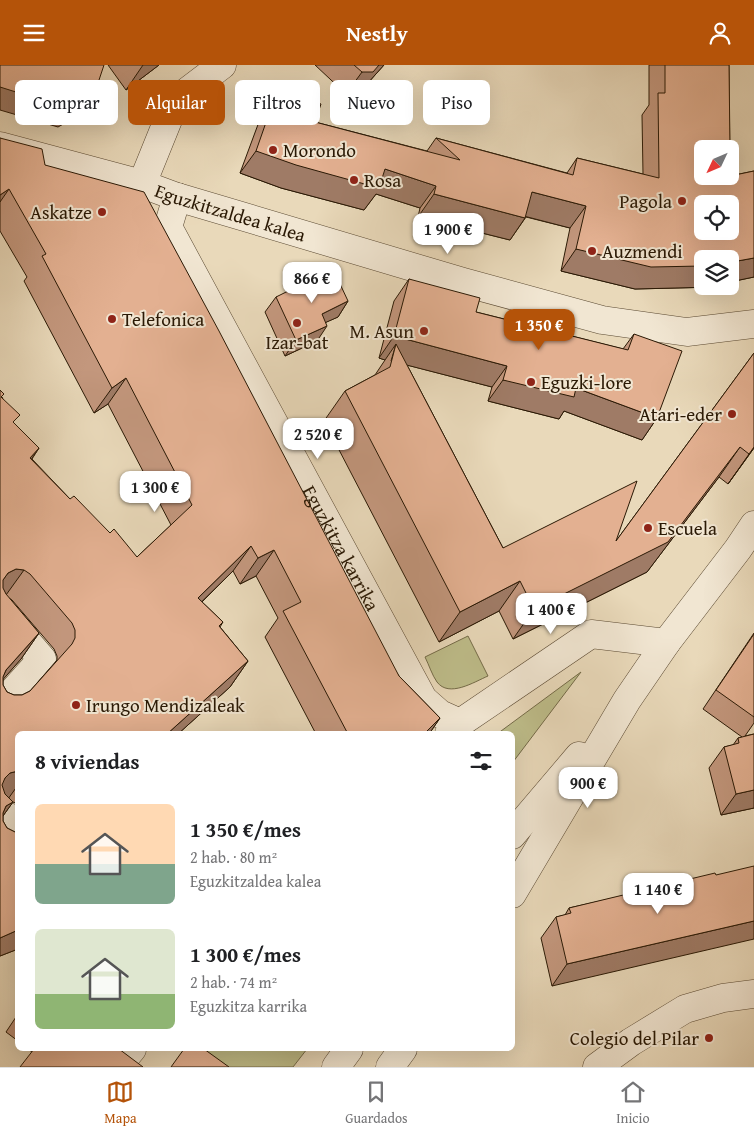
<!DOCTYPE html>
<html lang="es">
<meta charset="utf-8">
<style>
body{margin:0;font-family:"Gentium Book Plus",serif;background:#f6f6f6;color:#202124;height:100vh;display:flex;flex-direction:column;font-size:19px;white-space:nowrap}
*{box-sizing:border-box;margin:0}
p{font-size:16px;color:#757577}
.icon{flex:none;width:28px;height:28px;fill:none;stroke:currentColor;stroke-width:2;stroke-linecap:round;stroke-linejoin:round}
.map{position:relative;flex:1;overflow:hidden}
.details{position:absolute;left:15px;top:666px;width:500px;height:320px;display:flex;flex-direction:column;background:#fff;border-radius:8px;box-shadow:0 5px 20px #0002}
.details>*{flex:none}
.top-card{position:absolute;left:15px;top:15px;width:500px;height:45px;display:flex;gap:10px}
.needle{width:32px;rotate:226deg}
.fabs{position:absolute;left:694px;top:75px;display:grid;gap:10px}
.fabs a{display:grid;place-items:center;width:45px;height:45px;border-radius:8px;background:#fff;box-shadow:0 5px 20px #0002;font-size:25px}
.price{position:absolute;translate:-50% -42px;padding:0 11px;border-radius:10px;background:#fff;color:#222;font-size:16px;line-height:32px;filter:drop-shadow(0 1px 2px #0008)}
.price::after{content:'';position:absolute;left:50%;top:30px;width:15px;height:11px;margin-left:-8px;background:inherit;clip-path:polygon(0 0,100% 0,50% 100%)}
.price.current{background:#b45309;color:#fff}
ul{padding:0;list-style:none}
li{display:flex;align-items:center;gap:15px;height:125px;padding:0 20px}
li span{display:grid;place-items:center;flex:none;width:140px;height:100px;border-radius:8px;color:#555}
li>.icon{margin-inline-start:auto}
span .icon{width:60px;height:60px;fill:#fffc;stroke-width:1}
li b{font-size:21px}
h2{display:flex;justify-content:space-between;align-items:center;height:60px;padding:0 20px;font-size:21px}
.pill{padding:0 18px;border-radius:8px;background:#fff;box-shadow:0 5px 20px #0002;font-size:18px;line-height:45px}
.pill.current{background:#b45309;color:#fff}
header{display:flex;justify-content:space-between;align-items:center;height:65px;padding:0 20px;background:#b45309;color:#fff;font-size:22px;font-weight:800}
.menu{display:flex;justify-content:space-around;align-items:center;height:70px;border-top:1px solid #e0e0e0;background:#fff;font-size:14px;color:#757577}
.menu a{display:grid;justify-items:center;gap:2px}
.menu .current{color:#b45309}
.map>svg:first-child{display:block}
.green{fill:#bebd8a;stroke:#746b48}
.lines{fill:none;stroke-linecap:round;stroke-linejoin:round}
.street-casing{stroke:#5a4932;stroke-width:29}
.street{stroke:#f1e6d2;stroke-width:28}
.wall{fill:#c3977d;stroke:#2a1905;fill-rule:evenodd}
.shaded-wall{fill:#9f7b66;stroke:#2a1905}
.building{fill:#e3b091;stroke:#2a1905;fill-rule:evenodd}
.poi-dot{fill:#8f2418;stroke:#f1e6d2;stroke-width:2}
.labels{text-anchor:middle;dominant-baseline:central;stroke-width:4;stroke-linejoin:round;paint-order:stroke}
.poi-label{font-size:19px;fill:#2a1905;stroke:#f1e6d2;text-anchor:start}
.street-label{font-size:19px;fill:#2a1905;stroke:#f1e6d2}
</style>
<header><svg class="icon" aria-label="menu" viewBox="0 0 24 24"><path d="M4 6h16M4 12h16M4 18h16"/></svg>Nestly<svg class="icon" aria-label="person" viewBox="0 0 24 24"><circle cx="12" cy="8" r="4"/><path d="M4 21q1-7 8-7t8 7"/></svg></header>
<div class="map">
<svg width="754" height="1002" viewBox="0 0 754 1002">
<rect width="100%" height="100%" fill="#e9d9ba"/>
<filter id="stains"><feTurbulence type="fractalNoise" baseFrequency=".004" numOctaves="4"/><feColorMatrix values="0 0 0 0 .2 0 0 0 0 .09 0 0 0 0 .02 0 0 0 .5 -.17"/></filter>
<radialGradient id="worn" r=".72"><stop offset=".6" stop-color="#630" stop-opacity="0"/><stop offset="1" stop-color="#630" stop-opacity=".3"/></radialGradient>
<g class="green">
<path d="M468 571 488 611C474 617 449 633 437 617 432 610 429 600 425 592Z"/>
<path d="M581 607 513 697 512 669H497Z"/>
<path d="M189 984H307L293 1002H211Z"/>
</g>
<g class="lines">
<defs>
<g id="street">
<path id="s1" d="M0 81 142 119 177 132 463 217 602 255 687 267 754 259"/>
<path d="M142 119 176 35 222 0"/>
<path id="s2" d="M177 132 168 162 423 634 440 649 460 658"/>
<path d="M0 545 42 594 0 641"/>
<path d="M449 669 460 658 591 569 666 578"/>
<path d="M0 747 18 758"/>
<path d="M512 770 579 691"/>
<path d="M512 829 627 635 666 578 738 484 754 460"/>
<path d="M117 1002 132 984"/>
<path d="M336 1002 349 984"/>
<path d="M390 1002 403 984"/>
<path d="M597 1002 631 977 685 944 723 933 754 929"/>
</g>
</defs>
<use href="#street" class="street-casing"/>
<use href="#street" class="street"/>
</g>
<g class="wall">
<path d="M108 0H159L126 25Z"/>
<path d="M315 0H384L358 29H346Z"/>
<path d="M649 0H729L730 111 754 106V212L730 217V194L702 221H717L716 222 635 224 561 206 570 163 526 152 510 175 418 152 420 143 376 129 364 145 281 123 240 108 263 46 278 23 315 57 427 86 436 73 567 108 577 93 643 109 642 50 649 40Z"/>
<path d="M0 73 45 100 399 611 440 653 429 669H316L265 572 278 553 256 511 240 519 233 506 202 537 223 557 220 562 248 596 230 622 178 669H18V739L13 737 3 751V756L7 763 15 767 18 766V884L0 891 2 332 14 359 39 383 32 394 70 434 137 492 171 460 108 339 94 348 24 216 27 212 0 166ZM9 533 12 535 54 584 57 591V595L30 626 22 630H14L7 627 3 620V614L21 594 39 568Z"/>
<path d="M409 214 476 247 623 284 634 269 657 353 642 375 564 346 559 354 488 336 492 322 407 300 503 483 616 476 754 288V383L728 419 719 412 647 507 513 574 499 546 439 577 324 356 345 326 375 310 385 295 379 293 394 236Z"/>
<path d="M276 232 348 236 338 252 326 257 317 276 285 291 265 247Z"/>
<path d="M754 568V658L745 671 754 669V743L721 750 709 703 724 682 733 680 738 673 742 672 703 644Z"/>
<path d="M716 810 552 921 541 873 556 852 565 850 569 843Z"/>
<path d="M18 949V976L6 967Z"/>
<path d="M28 984H119L32 987Z"/>
</g>
<g class="shaded-wall">
<path d="M143 0H159L126 25Z"/>
<path d="M379 0H384L358 29H346L362 7Z"/>
<path d="M0 22 94 30 81 49 58 62 0 45Z"/>
<path d="M256 86 385 104 436 121 420 143 376 129 364 145 281 123 240 108Z"/>
<path d="M9 124 0 137V130Z"/>
<path d="M532 127 586 141 570 163 516 149Z"/>
<path d="M434 129 525 153 510 175 418 152Z"/>
<path d="M576 184 702 201V221H717L716 222 635 224 561 206Z"/>
<path d="M754 193V212L730 217V199L732 197Z"/>
<path d="M348 236 338 252 311 264 322 249Z"/>
<path d="M327 261 317 276 285 291 296 275Z"/>
<path d="M394 271 507 301 492 322 391 296 396 279 385 295 379 293Z"/>
<path d="M126 313 108 339 94 348 112 323Z"/>
<path d="M503 315 576 323 657 353 642 375 564 346 559 354 488 336Z"/>
<path d="M740 382 719 412 647 507 513 574 534 544Z"/>
<path d="M754 382V383L728 419Z"/>
<path d="M39 383 21 409 30 393Z"/>
<path d="M251 481 233 506 180 558 198 533Z"/>
<path d="M274 485 256 511 240 519 258 493Z"/>
<path d="M16 504 24 505 6 530 0 519 8 508Z"/>
<path d="M520 516 499 546 439 577 460 547Z"/>
<path d="M39 568 21 594 0 618 6 605Z"/>
<path d="M248 596 230 622 178 669H167Z"/>
<path d="M440 653 429 669H424Z"/>
<path d="M18 706V720L8 734 1 731 0 720 5 713 10 708Z"/>
<path d="M754 725V743L721 750 736 729Z"/>
<path d="M13 737 0 755 6 741Z"/>
<path d="M754 856V874L552 921 567 899Z"/>
<path d="M18 865V884L0 891V873Z"/>
</g>
<g class="building">
<path d="M0 0H104L94 30 70 44 0 22Z"/>
<path d="M354 0H379L373 7H362Z"/>
<path d="M665 0H729L730 84H702V111H730V92V111L754 106V193L732 197V200H730V194H702V201L651 202 576 184 586 141 532 127 525 153 434 129 436 121 385 104 379 123 296 100 256 86 278 23 321 39 315 57 460 95 436 73 573 110 577 93 659 113 658 28H665ZM702 139H730V166H702Z"/>
<path d="M0 73 42 84 45 100 144 127 219 266 399 611 440 653 424 669H348L283 546 301 537 274 485 258 493 251 481 198 533 223 557 219 561 248 596 167 669H18V706L10 708 5 713 2 720 5 729 13 737 6 741 3 748V756L7 763 15 767 18 766V865L0 873V325L4 329 1 332 20 350 13 357 39 383 30 393 70 434 74 431 110 468 114 464 137 492 192 440 126 313 112 323 42 191 46 189 9 124 0 130ZM16 504 24 505 30 509 72 558 75 565V573L72 579 30 626 22 630H14L7 627 3 620V612L6 605 39 568 6 529 3 523V515L8 508Z"/>
<path d="M333 204 348 236 322 249 327 261 296 275 276 232Z"/>
<path d="M409 214 480 233 476 247 628 285 634 269 682 286 657 353 576 323 574 332 503 315 507 301 394 271Z"/>
<path d="M396 279 503 483 637 416 616 476 754 288V382L749 389 740 382 668 477 534 544 520 516 460 547 345 326 390 302Z"/>
<path d="M754 569V652L716 625Z"/>
<path d="M754 669V725L736 729 724 682 739 678 738 673Z"/>
<path d="M754 801V856L567 899 556 852 571 848 569 843 715 808 716 810Z"/>
<path d="M34 984H119L143 1002H20Z"/>
<path d="M184 984H204L229 1002H171Z"/>
</g>
<g class="poi-dot">
<circle cx="273" cy="85" r="5"/>
<circle cx="354" cy="115" r="5"/>
<circle cx="682" cy="136" r="5"/>
<circle cx="102" cy="147" r="5"/>
<circle cx="592" cy="186" r="5"/>
<circle cx="112" cy="254" r="5"/>
<circle cx="297" cy="258" r="5"/>
<circle cx="424" cy="266" r="5"/>
<circle cx="531" cy="317" r="5"/>
<circle cx="732" cy="349" r="5"/>
<circle cx="648" cy="463" r="5"/>
<circle cx="76" cy="640" r="5"/>
<circle cx="709" cy="973" r="5"/>
</g>
<g class="labels">
<g class="poi-label">
<text x="283" y="85">Morondo</text>
<text x="364" y="115">Rosa</text>
<text x="672" y="136" text-anchor="end">Pagola</text>
<text x="92" y="147" text-anchor="end">Askatze</text>
<text x="602" y="186">Auzmendi</text>
<text x="122" y="254">Telefonica</text>
<text x="414" y="266" text-anchor="end">M. Asun</text>
<text x="297" y="277" text-anchor="middle">Izar-bat</text>
<text x="541" y="317">Eguzki-lore</text>
<text x="722" y="349" text-anchor="end">Atari-eder</text>
<text x="658" y="463">Escuela</text>
<text x="86" y="640">Irungo Mendizaleak</text>
<text x="699" y="973" text-anchor="end">Colegio del Pilar</text>
</g>
<g class="street-label">
<text stroke="none"><textPath href="#s1" startOffset="240">Eguzkitzaldea kalea</textPath></text>
<text stroke="none"><textPath href="#s2" startOffset="396">Eguzkitza karrika</textPath></text>
</g>
</g>
<rect width="100%" height="100%" filter="url(#stains)"/>
<rect width="100%" height="100%" fill="url(#worn)"/>
</svg>
<div class="fabs">
<a><svg class="needle" viewBox="-14 -14 28 28"><path d="M0-13l5 13h-10z" fill="#e53935"/><path d="M0 13l5-13h-10z" fill="#757577"/></svg></a>
<a><svg class="icon" aria-label="locate" viewBox="0 0 24 24"><circle cx="12" cy="12" r="6"/><path d="M12 2v4M12 18v4M2 12h4M18 12h4"/></svg></a>
<a><svg class="icon" aria-label="layers" viewBox="0 0 24 24"><path d="M12 4l9 5-9 5-9-5zM3 14l9 5 9-5"/></svg></a>
</div>
<b class="price" style="left:448px;top:190px">1 900 €</b>
<b class="price" style="left:312px;top:239px">866 €</b>
<b class="price current" style="left:539px;top:286px">1 350 €</b>
<b class="price" style="left:318px;top:395px">2 520 €</b>
<b class="price" style="left:155px;top:448px">1 300 €</b>
<b class="price" style="left:551px;top:570px">1 400 €</b>
<b class="price" style="left:588px;top:744px">900 €</b>
<b class="price" style="left:658px;top:850px">1 140 €</b>
<div class="top-card">
<a class="pill">Comprar</a>
<a class="pill current">Alquilar</a>
<a class="pill">Filtros</a>
<a class="pill">Nuevo</a>
<a class="pill">Piso</a>
</div>
<section class="details">
<h2>8 viviendas<svg class="icon" aria-label="filters" viewBox="0 0 24 24"><path d="M4 7h16M4 17h16"/><circle cx="9" cy="7" r="2"/><circle cx="15" cy="17" r="2"/></svg></h2>
<ul>
<li><span style="background:linear-gradient(#ffd9b3 60%,#7fa58c 0)"><svg class="icon" aria-label="home" viewBox="0 0 24 24"><path d="M3 11l9-7 9 7M6 9v11h12V9"/></svg></span><div><b>1 350 €/mes</b><p>2 hab. · 80 m²</p><p>Eguzkitzaldea kalea</p></div></li>
<li><span style="background:linear-gradient(#dfe7d0 65%,#8fb573 0)"><svg class="icon" aria-label="home" viewBox="0 0 24 24"><path d="M3 11l9-7 9 7M6 9v11h12V9"/></svg></span><div><b>1 300 €/mes</b><p>2 hab. · 74 m²</p><p>Eguzkitza karrika</p></div></li>
</ul>
</section>
</div>
<nav class="menu">
<a class="current"><svg class="icon" aria-label="map" viewBox="0 0 24 24"><path d="M3 6l6-2 6 2 6-2v14l-6 2-6-2-6 2zM9 4v14M15 6v14"/></svg>Mapa</a>
<a><svg class="icon" aria-label="saved" viewBox="0 0 24 24"><path d="M7 4h10v16l-5-4-5 4z"/></svg>Guardados</a>
<a><svg class="icon" aria-label="home" viewBox="0 0 24 24"><path d="M3 11l9-7 9 7M6 9v11h12V9"/></svg>Inicio</a>
</nav>
